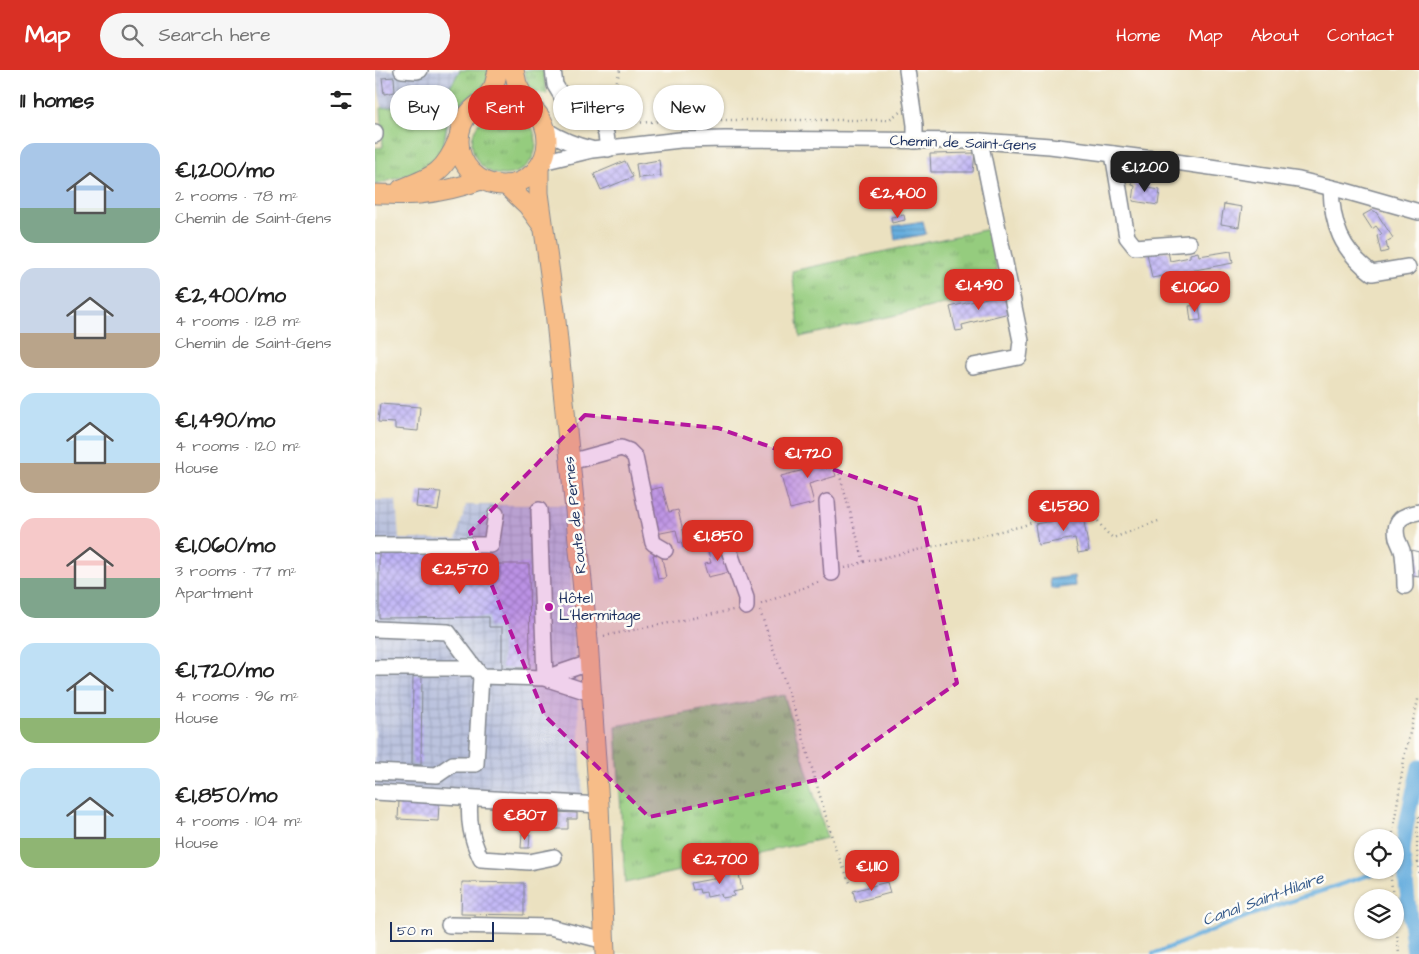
<!DOCTYPE html>
<meta charset="utf-8">
<style>
body{margin:0;font-family:"Architects Daughter",sans-serif;background:#f6f6f6;color:#222;height:100vh;display:flex;flex-direction:column;font-size:19px;white-space:nowrap}
*{box-sizing:border-box;margin:0}
p{font-size:16px;color:#767676}
.icon{flex:none;width:28px;height:28px;fill:none;stroke:currentColor;stroke-width:2;stroke-linecap:round;stroke-linejoin:round}
.map{position:relative;flex:1;overflow:hidden}
.panel{display:flex;flex-direction:column;background:#fff;width:375px}
.panel>*{flex:none}
.top-card{position:absolute;left:15px;top:15px;width:475px;height:45px;display:flex;gap:10px}
.tools{position:absolute;left:979px;top:759px;display:grid;gap:10px}
.tools a{display:grid;place-items:center;width:50px;height:50px;border-radius:50%;background:#fff;box-shadow:0 1px 4px #0004;font-size:25px}
.scale{position:absolute;left:15px;bottom:12px;width:104px;box-sizing:border-box;padding-left:5px;border:2px solid #1b2f5e;border-top:0;font-size:14px;line-height:18px;white-space:nowrap;color:#1b2f5e;-webkit-text-stroke:4px #fdfcf7;paint-order:stroke}
.price{position:absolute;translate:-50% -42px;padding:0 11px;border-radius:10px;background:#d93025;color:#fff;font-size:16px;line-height:32px;filter:drop-shadow(0 1px 2px #0008)}
.price::after{content:'';position:absolute;left:50%;top:30px;width:15px;height:11px;margin-left:-8px;background:inherit;clip-path:polygon(0 0,100% 0,50% 100%)}
.price.on{background:#222;color:#fff}
ul{padding:0;list-style:none}
li{display:flex;align-items:center;gap:15px;height:125px;padding:0 20px}
li span{display:grid;place-items:center;flex:none;width:140px;height:100px;border-radius:15px;color:#555}
li>.icon{margin-inline-start:auto}
span .icon{width:60px;height:60px;fill:#fffc;stroke-width:1}
li b{font-size:21px}
h2{display:flex;justify-content:space-between;align-items:center;height:60px;padding:0 20px;font-size:21px}
.pill{padding:0 18px;border-radius:22px;background:#fff;box-shadow:0 1px 4px #0004;font-size:18px;line-height:45px}
.pill.on{background:#d93025;color:#fff}
header{display:flex;align-items:center;gap:30px;box-sizing:border-box;height:70px;padding:0 25px;background:#d93025;color:#fff}
header strong{font-size:24px}
nav{display:flex;gap:28px;margin-inline-start:auto;font-size:18px}
.search{width:350px;height:45px;background:#f6f6f6;display:flex;align-items:center;gap:12px;box-sizing:border-box;padding:0 18px;border-radius:28px;color:#767676;font-size:19px}
main{display:flex;flex:1;min-height:0}
.map>svg:first-child{display:block}
.industrial{fill:url(#industrial-grid)}
.grass{fill:url(#grass-tufts);stroke:#587e6e}
.water{fill:url(#water-rules);stroke:#416e9e}
.lines{fill:none;stroke-linecap:round;stroke-linejoin:round}
.stream{stroke:#67aede;stroke-width:4.5}
.canal{stroke:#67aede;stroke-width:15}
.building{fill:url(#building-cross-hatch)}
.minor-casing{stroke:#83888f;stroke-width:18}
.major-casing{stroke:#83888f;stroke-width:21}
.path{stroke:#83888f;stroke-width:2.5;stroke-dasharray:1 4;stroke-linecap:butt}
.minor{stroke:#fff;stroke-width:15}
.major{stroke:#f7bd88;stroke-width:19}
.marked{fill:#b5179e;fill-opacity:0.2;stroke:#b5179e;stroke-width:4;stroke-dasharray:10 6;stroke-linejoin:round}
.poi-dot{fill:#b5179e;stroke:#fdfcf7;stroke-width:2}
.labels{text-anchor:middle;dominant-baseline:central;stroke-width:5;stroke-linejoin:round;paint-order:stroke}
.street-label{font-size:15px;fill:#1b2f5e;stroke:#fdfcf7}
.poi-label{font-size:15px;fill:#1b2f5e;stroke:#fdfcf7;text-anchor:start}
.water-label{font-size:16px;font-style:italic;fill:#365b8b;stroke:#fdfcf7}
</style>
<header>
<strong>Map</strong>
<div class="search"><svg class="icon" aria-label="search" viewBox="0 0 24 24"><circle cx="10" cy="10" r="6"/><path d="M15 15l6 6"/></svg>Search here</div>
<nav><a>Home</a><a>Map</a><a>About</a><a>Contact</a></nav>
</header>
<main>
<section class="panel">
<h2>11 homes<svg class="icon" aria-label="filters" viewBox="0 0 24 24"><path d="M4 7h16M4 17h16"/><circle cx="9" cy="7" r="2"/><circle cx="15" cy="17" r="2"/></svg></h2>
<ul>
<li><span style="background:linear-gradient(#a9c7e8 65%,#7fa58c 0)"><svg class="icon" aria-label="home" viewBox="0 0 24 24"><path d="M3 11l9-7 9 7M6 9v11h12V9"/></svg></span><div><b>€1,200/mo</b><p>2 rooms · 78 m²</p><p>Chemin de Saint-Gens</p></div></li>
<li><span style="background:linear-gradient(#c9d6e8 65%,#b9a48a 0)"><svg class="icon" aria-label="home" viewBox="0 0 24 24"><path d="M3 11l9-7 9 7M6 9v11h12V9"/></svg></span><div><b>€2,400/mo</b><p>4 rooms · 128 m²</p><p>Chemin de Saint-Gens</p></div></li>
<li><span style="background:linear-gradient(#bfe0f5 70%,#b9a48a 0)"><svg class="icon" aria-label="home" viewBox="0 0 24 24"><path d="M3 11l9-7 9 7M6 9v11h12V9"/></svg></span><div><b>€1,490/mo</b><p>4 rooms · 120 m²</p><p>House</p></div></li>
<li><span style="background:linear-gradient(#f6c9c9 60%,#7fa58c 0)"><svg class="icon" aria-label="home" viewBox="0 0 24 24"><path d="M3 11l9-7 9 7M6 9v11h12V9"/></svg></span><div><b>€1,060/mo</b><p>3 rooms · 77 m²</p><p>Apartment</p></div></li>
<li><span style="background:linear-gradient(#bfe0f5 75%,#8fb573 0)"><svg class="icon" aria-label="home" viewBox="0 0 24 24"><path d="M3 11l9-7 9 7M6 9v11h12V9"/></svg></span><div><b>€1,720/mo</b><p>4 rooms · 96 m²</p><p>House</p></div></li>
<li><span style="background:linear-gradient(#bfe0f5 70%,#8fb573 0)"><svg class="icon" aria-label="home" viewBox="0 0 24 24"><path d="M3 11l9-7 9 7M6 9v11h12V9"/></svg></span><div><b>€1,850/mo</b><p>4 rooms · 104 m²</p><p>House</p></div></li>
</ul>
</section>
<div class="map">
<svg width="1044" height="884" viewBox="0 0 1044 884">
<defs>
<pattern id="industrial-grid" width="8" height="8" patternUnits="userSpaceOnUse" patternTransform="scale(1.25)"><rect width="8" height="8" fill="#bbc3de"/><path d="M0 4h8M4 0v8" fill="none" stroke="#a0a8c1"/></pattern>
<pattern id="grass-tufts" width="24" height="20" patternUnits="userSpaceOnUse" patternTransform="scale(1.25)"><rect width="24" height="20" fill="#95cc7e"/><path d="M3 7l-1-3M5 7V3M7 7l1-3M15 17l-1-3M17 17v-4M19 17l1-3" fill="none" stroke="#79a66a"/></pattern>
<pattern id="water-rules" width="6" height="5" patternUnits="userSpaceOnUse" patternTransform="scale(1.25)"><rect width="6" height="5" fill="#67aede"/><path d="M0 2.5h6" fill="none" stroke="#548eb7"/></pattern>
<pattern id="building-cross-hatch" width="8" height="8" patternUnits="userSpaceOnUse" patternTransform="scale(1.25)"><rect width="8" height="8" fill="#bdb1f6"/><path d="M0 0l8 8M0 8l8-8" fill="none" stroke="#9990ca"/></pattern>
</defs>
<rect width="100%" height="100%" fill="#fdfcf7"/>
<filter id="ink" filterUnits="userSpaceOnUse"><feTurbulence type="fractalNoise" baseFrequency=".02" numOctaves="2"/><feDisplacementMap in="SourceGraphic" scale="10" xChannelSelector="R" yChannelSelector="G"/><feConvolveMatrix kernelMatrix="1 2 1 2 8 2 1 2 1" color-interpolation-filters="sRGB"/></filter>
<filter id="wash" filterUnits="userSpaceOnUse"><feTurbulence type="fractalNoise" baseFrequency=".0096" numOctaves="4" result="noise"/><feDisplacementMap in="SourceGraphic" scale="20" xChannelSelector="R" yChannelSelector="G"/><feGaussianBlur stdDeviation="1.12" result="paint"/><feColorMatrix in="noise" values="0 0 0 0 0 0 0 0 0 0 0 0 0 0 0 0 0 1.4 0 .05"/><feComposite in="paint" operator="in"/></filter>
<g filter="url(#wash)">
<rect width="100%" height="100%" fill="#ebe1c0"/>
<g class="industrial">
<path d="M0 0H115L94 33 74 52 69 76 48 98 19 103Z"/>
<path d="M0 430H21L24 469H81L91 435H192L208 730 0 719Z"/>
</g>
<g class="grass">
<path d="M85 0H114L113 9 107 18 81 36 72 54 67 84 62 93 35 104 0 115V78L8 77 6 38 33 35 39 31 70 26Z"/>
<path d="M149 0H168L172 24C155 22 153 16 149 0Z"/>
<circle cx="129" cy="73" r="32"/>
<path d="M614 159 626 221 425 267 417 201Z"/>
<path d="M409 625 452 768 250 813 241 656Z"/>
</g>
<g class="water">
<path d="M548 151 551 164 520 170 518 156Z"/>
<path d="M699 506 700 516 676 519 675 509Z"/>
</g>
<g class="lines">
<g class="stream">
<path d="M1020 798 1029 796"/>
<path d="M778 884 878 844 1009 800"/>
</g>
<path class="canal" d="M1039 884 1028 784C1029 755 1038 726 1044 697"/>
</g>
<g id="blocks">
<g class="building">
<path d="M19 7 20 22 9 24 7 8Z"/>
<path d="M600 83 598 102H556L555 84Z"/>
<path d="M284 90 286 106 263 108 261 94Z"/>
<path d="M250 91 258 107 226 120 219 104Z"/>
<path d="M758 108 774 111 773 118 785 120 783 135 758 131 760 116 757 115Z"/>
<path d="M849 134 867 137 864 157 846 154Z"/>
<path d="M997 140 1001 142 1018 168 1011 172 1013 181 1006 183 1002 166 1007 164 1001 156 997 159 988 145Z"/>
<path d="M529 145 530 150 517 153 516 147Z"/>
<path d="M793 181 795 191 815 187V184L823 182 824 186 856 181 858 193 777 208 772 183Z"/>
<path d="M624 225V227L630 226 634 243 587 255 588 260 581 261 575 237Z"/>
<path d="M824 235 826 250 816 251 814 236Z"/>
<path d="M5 334 45 337 43 361 20 359V353L3 352Z"/>
<path d="M461 382 465 394 458 396 461 406 434 414 439 433 415 439 406 406 429 400 427 392Z"/>
<path d="M287 417 294 442 303 440 310 469 338 461 340 467 308 478 306 472 304 473 301 460 281 464 270 421Z"/>
<path d="M43 421 66 422 63 440 41 437Z"/>
<path d="M708 446 714 481 703 483 700 468 663 475 660 454Z"/>
<path d="M346 475 359 501 333 507 329 494 336 493 332 479Z"/>
<path d="M1036 480 1044 482V507L1033 505 1037 489 1034 488Z"/>
<path d="M4 482H79V486H99V494H154L155 598H127V557H114V547L4 548Z"/>
<path d="M286 483 291 508 283 509 278 485Z"/>
<path d="M38 605H47L46 695 37 694Z"/>
<path d="M24 731 64 734 63 751 23 749Z"/>
<path d="M157 741 202 743V749H193V759H172V754L156 752Z"/>
<path d="M147 763 155 764 154 778H146Z"/>
<path d="M358 798 360 805 364 804 367 820 358 822 359 826 347 828 346 824 332 827 331 822 325 823 324 819 318 820 316 813 348 807 346 800Z"/>
<path d="M87 812 149 813V845L86 844Z"/>
<path d="M512 812 515 823 481 832 478 821Z"/>
</g>
</g>
</g>
<g filter="url(#ink)">
<use href="#blocks" fill-opacity="0" stroke="#83888f" stroke-width="1"/>
<g class="lines">
<defs>
<g id="minor">
<path d="M27 0 42 1 45 0"/>
<path d="M178 0 180 15 191 33 224 46 231 64 233 79"/>
<path d="M532 0 540 55V71"/>
<path d="M171 60C185 69 199 75 216 79"/>
<path d="M0 62V65"/>
<path d="M738 84 752 167 760 177 814 173"/>
<path d="M167 92 217 80 305 70 350 69 605 71 675 76 794 91 924 110 970 121 1044 142"/>
<path d="M956 118C957 155 966 180 997 203L1033 197"/>
<path d="M598 296 644 287 646 271 605 71"/>
<path d="M195 392 246 378 254 381 260 387 278 473 290 480"/>
<path d="M452 432 457 503"/>
<path d="M164 440 170 608"/>
<path d="M349 466 371 528V537"/>
<path d="M0 475H116L121 444"/>
<path d="M1030 516C1030 505 1029 494 1028 484 1027 478 1024 474 1022 468 1018 449 1028 445 1044 442"/>
<path d="M0 559 73 562 106 606 170 608 216 623"/>
<path d="M0 598H100"/>
<path d="M170 608 214 593"/>
<path d="M0 702 62 705 78 694H101L106 606"/>
<path d="M0 722 224 735"/>
<path d="M95 728C93 751 96 768 106 789L154 792 179 787"/>
<path d="M74 855 175 857 230 871"/>
</g>
<g id="major">
<path d="M139 0 142 14 152 34"/>
<circle cx="128" cy="71" r="44"/>
<path d="M109 31 119 16 123 0"/>
<path d="M164 97V123L180 241 213 570 224 735 230 884"/>
<path d="M131 115 153 136 167 155"/>
<path d="M26 119C59 106 69 103 83 70"/>
<path d="M0 124C15 124 30 125 44 124 65 122 86 117 106 110"/>
</g>
</defs>
<use href="#minor" class="minor-casing"/>
<use href="#major" class="major-casing"/>
<g class="path">
<path d="M232 34 238 24 245 0"/>
<path d="M241 54 308 50H513L525 42"/>
<path d="M463 399 489 492"/>
<path d="M470 498 489 492 648 456 677 443 701 440 718 444 730 461 738 468 786 450"/>
<path d="M386 534 446 511"/>
<path d="M385 541 423 650 461 781 476 815"/>
<path d="M229 566 358 540"/>
<path d="M1044 747C1041 766 1042 785 1044 804"/>
<path d="M1017 768 1030 683 1044 626"/>
<path d="M1015 800 1018 828"/>
<path d="M1020 841 1024 884"/>
</g>
<use href="#minor" class="minor"/>
<use href="#major" class="major"/>
</g>
</g>
<path class="marked" d="M210 345 343 358 543 430 582 613 446 709 274 747 170 646 95 462Z"/>
<circle class="poi-dot" cx="174" cy="537" r="5"/>
<g class="labels">
<g class="street-label">
<text transform="translate(588 73) rotate(2)">Chemin de Saint-Gens</text>
<text transform="translate(200 445) rotate(-96)">Route de Pernes</text>
</g>
<g class="poi-label">
<text x="184" y="528">Hôtel<tspan x="184" dy="17">L'Hermitage</tspan></text>
</g>
<g class="water-label">
<text transform="translate(888 829) rotate(-20)">Canal Saint-Hilaire</text>
</g>
</g>
</svg>
<div class="tools">
<a><svg class="icon" aria-label="locate" viewBox="0 0 24 24"><circle cx="12" cy="12" r="6"/><path d="M12 2v4M12 18v4M2 12h4M18 12h4"/></svg></a>
<a><svg class="icon" aria-label="layers" viewBox="0 0 24 24"><path d="M12 4l9 5-9 5-9-5zM3 14l9 5 9-5"/></svg></a>
</div>
<div class="scale">50 m</div>
<b class="price on" style="left:770px;top:123px">€1,200</b>
<b class="price" style="left:523px;top:149px">€2,400</b>
<b class="price" style="left:604px;top:241px">€1,490</b>
<b class="price" style="left:820px;top:243px">€1,060</b>
<b class="price" style="left:433px;top:409px">€1,720</b>
<b class="price" style="left:689px;top:462px">€1,580</b>
<b class="price" style="left:343px;top:492px">€1,850</b>
<b class="price" style="left:85px;top:525px">€2,570</b>
<b class="price" style="left:150px;top:771px">€807</b>
<b class="price" style="left:345px;top:815px">€2,700</b>
<b class="price" style="left:497px;top:822px">€1,110</b>
<div class="top-card">
<a class="pill">Buy</a>
<a class="pill on">Rent</a>
<a class="pill">Filters</a>
<a class="pill">New</a>
</div>
</div>
</main>
